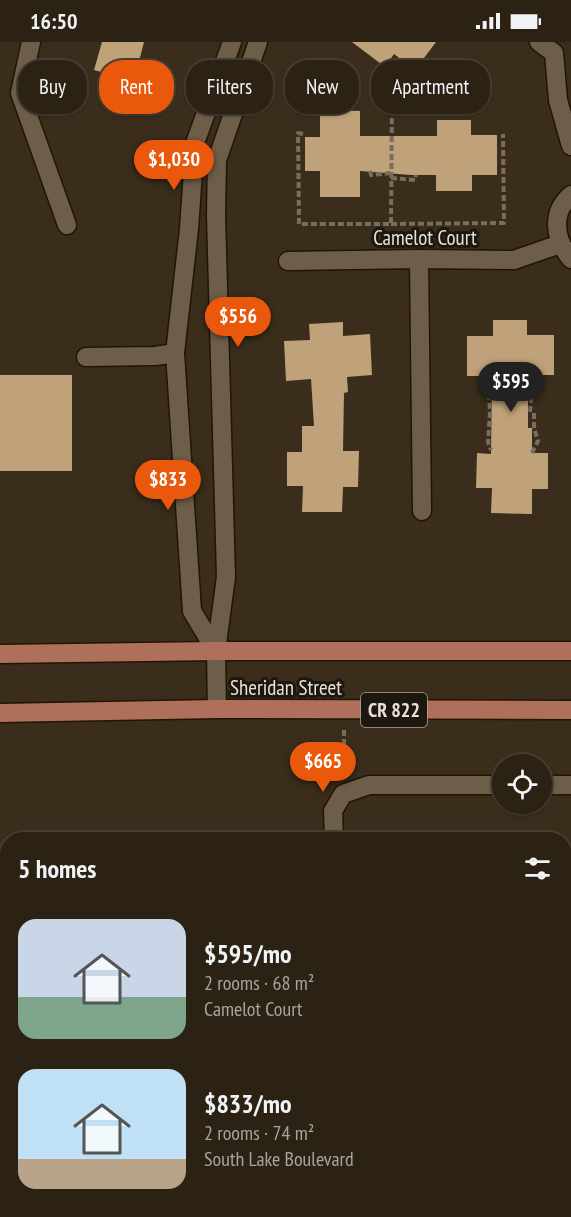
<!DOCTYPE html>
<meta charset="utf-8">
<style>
body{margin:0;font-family:"PT Sans Narrow",sans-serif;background:#342a1d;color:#f1f3f6;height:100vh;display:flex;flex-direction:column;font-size:22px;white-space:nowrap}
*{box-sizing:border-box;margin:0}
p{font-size:20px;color:#a6a4a0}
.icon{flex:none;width:33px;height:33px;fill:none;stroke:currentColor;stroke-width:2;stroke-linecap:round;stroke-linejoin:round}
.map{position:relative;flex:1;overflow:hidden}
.panel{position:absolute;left:0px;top:790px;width:572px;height:386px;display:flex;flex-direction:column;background:#2c2214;border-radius:24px 24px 0 0;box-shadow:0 2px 4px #0004,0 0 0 2px #483f34}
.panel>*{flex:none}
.guide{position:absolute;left:18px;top:18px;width:536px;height:54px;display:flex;gap:12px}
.fabs{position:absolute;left:492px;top:712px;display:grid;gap:12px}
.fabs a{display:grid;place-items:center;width:60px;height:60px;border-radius:50%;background:#2c2214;box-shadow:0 2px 4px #0004,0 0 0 2px #483f34;font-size:30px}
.price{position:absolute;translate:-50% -51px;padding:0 14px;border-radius:21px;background:#ea580c;color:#fff;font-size:20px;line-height:39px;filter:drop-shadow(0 2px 3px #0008)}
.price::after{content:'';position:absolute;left:50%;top:36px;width:18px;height:14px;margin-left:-9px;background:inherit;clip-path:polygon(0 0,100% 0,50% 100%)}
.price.selected{background:#222;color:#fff}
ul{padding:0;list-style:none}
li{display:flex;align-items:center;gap:18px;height:150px;padding:0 18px}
li span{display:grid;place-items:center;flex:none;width:168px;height:120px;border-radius:18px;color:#555}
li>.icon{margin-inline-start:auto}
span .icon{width:72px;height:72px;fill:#fffc;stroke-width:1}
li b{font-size:26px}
h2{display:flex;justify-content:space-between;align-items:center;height:72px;padding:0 18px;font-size:26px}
.chip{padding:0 21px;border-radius:24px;background:#2c2214;box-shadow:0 2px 4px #0004,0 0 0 2px #483f34;font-size:21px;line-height:54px}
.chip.selected{background:#ea580c;color:#fff}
.status{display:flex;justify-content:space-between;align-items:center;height:42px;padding:0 30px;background:#2c2214;direction:ltr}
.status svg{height:16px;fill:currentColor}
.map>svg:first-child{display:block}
.education{fill:#373546}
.water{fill:#05212c}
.building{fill:#bfa279}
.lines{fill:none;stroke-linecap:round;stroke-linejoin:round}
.minor-casing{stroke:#211504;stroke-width:21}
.major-casing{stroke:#211504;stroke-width:21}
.path{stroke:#796d5d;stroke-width:4;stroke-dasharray:6 3;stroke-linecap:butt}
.minor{stroke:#6d5e4a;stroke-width:18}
.major{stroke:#ae705a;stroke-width:18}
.labels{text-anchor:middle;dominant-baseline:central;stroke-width:6;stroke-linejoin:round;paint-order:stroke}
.shield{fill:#1d170f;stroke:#aca49a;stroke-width:1.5}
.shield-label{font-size:20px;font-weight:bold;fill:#eae1d6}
.street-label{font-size:21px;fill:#eae1d6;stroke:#1d170f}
</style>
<div class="status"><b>16:50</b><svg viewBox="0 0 49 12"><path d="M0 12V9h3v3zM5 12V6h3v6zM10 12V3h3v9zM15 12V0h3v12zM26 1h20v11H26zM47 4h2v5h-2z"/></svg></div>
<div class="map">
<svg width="571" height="1175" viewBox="0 0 571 1175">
<rect width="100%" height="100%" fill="#3a2d1b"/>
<path class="education" d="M0 800H8L7 1134H0Z"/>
<path class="water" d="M0 1164H7L8 1168 134 1169 138 1170 144 1175H0Z"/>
<g class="building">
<path d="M102 0H144L134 39 94 28Z"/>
<path d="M352 0H436L415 28 394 12 385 25Z"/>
<path d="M320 68 360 69V94H437V78H471V93H497V133H472V149H436V133H411L360 129V155H320V129H305V95H320Z"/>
<path d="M493 278H527V293H554V333H528V386H532V411H548V447H532V472L491 471 492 446H476L477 411 491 412 492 334H467V294H493Z"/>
<path d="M343 280V294L370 292 372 333 347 335 348 350 344 351 343 409H359L358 445H343L342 470H302L303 444H287V410H302V384H314L311 337 286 339 284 299 310 298 309 282Z"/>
<rect x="0" y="333" width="72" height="96"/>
</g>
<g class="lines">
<defs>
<g id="minor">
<path d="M31 0 20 51 67 183"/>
<path d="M539 0 554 11 558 58 571 104"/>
<path d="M571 153C550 171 555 198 571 217"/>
<path d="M419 217 422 469"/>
<path d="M288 219 419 217 514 218 560 202"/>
<path d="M86 315 155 314 175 311"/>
<path d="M216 609 192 569 175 311 189 187 195 101 232 0"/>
<path d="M217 667 216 609 226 535 216 173 217 118 258 0"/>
<path d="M542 743H571"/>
<path d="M334 798 333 769 343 752 369 743H502"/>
<path d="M564 1045H571"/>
</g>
<g id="major">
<path d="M0 612 216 609H571"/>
<path d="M0 671 217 667 571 668"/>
</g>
</defs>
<use href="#minor" class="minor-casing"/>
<use href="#major" class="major-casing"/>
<g class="path">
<path d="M303 92 298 91 299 182H391L392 64 420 28 417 25"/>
<path d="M370 129 371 133 392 131"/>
<path d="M391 136 415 138 416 133"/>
<path d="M391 182 504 181 503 92"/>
<path d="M488 334 490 370 488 400 491 408"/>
<path d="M530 370 534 333"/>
<path d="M532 411 538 399 534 386V370"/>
<path d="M344 730V687"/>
</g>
<use href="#minor" class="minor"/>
<use href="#major" class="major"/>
</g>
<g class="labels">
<rect class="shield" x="361" y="651" width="66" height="34" rx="4.5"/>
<g class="shield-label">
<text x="394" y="668">CR 822</text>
</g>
<g class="street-label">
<text x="425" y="195">Camelot Court</text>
<text x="286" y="645">Sheridan Street</text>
</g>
</g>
</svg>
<div class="fabs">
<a><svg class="icon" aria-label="locate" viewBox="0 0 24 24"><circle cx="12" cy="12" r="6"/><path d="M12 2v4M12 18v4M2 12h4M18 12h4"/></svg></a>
</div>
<b class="price" style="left:174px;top:149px">$1,030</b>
<b class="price" style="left:238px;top:306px">$556</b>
<b class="price selected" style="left:511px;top:371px">$595</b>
<b class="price" style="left:168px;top:469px">$833</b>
<b class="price" style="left:323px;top:751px">$665</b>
<div class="guide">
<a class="chip">Buy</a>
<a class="chip selected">Rent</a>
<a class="chip">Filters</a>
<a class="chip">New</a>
<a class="chip">Apartment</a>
</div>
<section class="panel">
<h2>5 homes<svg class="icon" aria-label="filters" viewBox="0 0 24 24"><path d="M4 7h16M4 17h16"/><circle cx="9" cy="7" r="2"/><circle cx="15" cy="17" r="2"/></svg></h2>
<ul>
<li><span style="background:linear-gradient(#c9d6e8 65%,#7fa58c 0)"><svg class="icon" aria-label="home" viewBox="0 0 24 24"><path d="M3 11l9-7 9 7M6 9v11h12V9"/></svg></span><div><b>$595/mo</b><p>2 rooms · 68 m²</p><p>Camelot Court</p></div></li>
<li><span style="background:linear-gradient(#bfe0f5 75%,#b9a48a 0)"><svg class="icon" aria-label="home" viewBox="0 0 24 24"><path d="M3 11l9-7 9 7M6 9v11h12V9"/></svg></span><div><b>$833/mo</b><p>2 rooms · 74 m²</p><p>South Lake Boulevard</p></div></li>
</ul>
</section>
</div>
